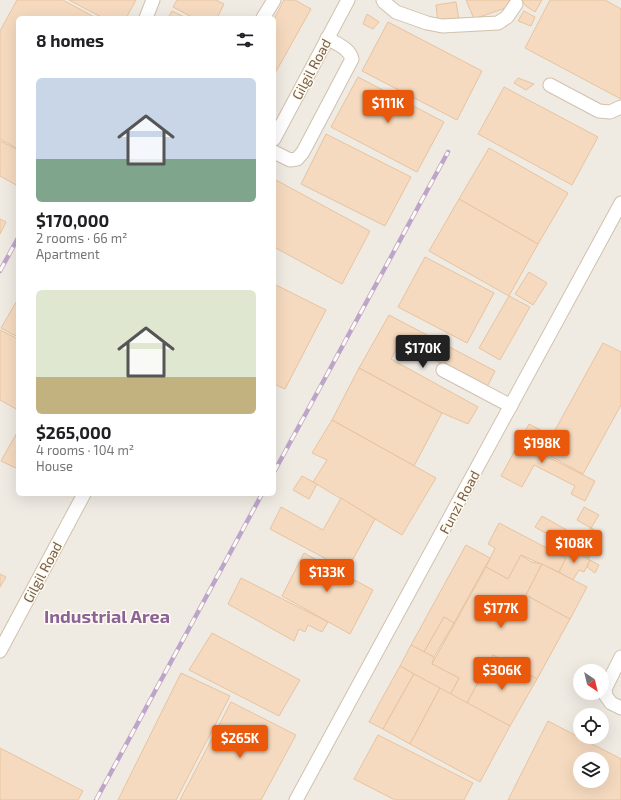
<!DOCTYPE html>
<meta charset="utf-8">
<style>
body{margin:0;font-family:"Exo 2",sans-serif;background:#f6f6f6;color:#202124;height:100vh;display:flex;flex-direction:column;font-size:15px;white-space:nowrap}
*{box-sizing:border-box;margin:0}
p{font-size:13px;color:#757577}
.icon{flex:none;width:22px;height:22px;fill:none;stroke:currentColor;stroke-width:2;stroke-linecap:round;stroke-linejoin:round}
.map{position:relative;flex:1;overflow:hidden}
.sheet{position:absolute;left:16px;top:16px;width:260px;height:480px;display:flex;flex-direction:column;background:#fff;border-radius:6px;box-shadow:0 4px 16px #0002}
.sheet>*{flex:none}
.needle{width:26px;rotate:145deg}
.controls{position:absolute;left:573px;top:664px;display:grid;gap:8px}
.controls a{display:grid;place-items:center;width:36px;height:36px;border-radius:50%;background:#fff;box-shadow:0 4px 16px #0002;font-size:20px}
.price{position:absolute;translate:-50% -34px;padding:0 9px;border-radius:4px;background:#ea580c;color:#fff;font-size:13px;line-height:26px;filter:drop-shadow(0 1px 2px #0008)}
.price::after{content:'';position:absolute;left:50%;top:24px;width:12px;height:9px;margin-left:-6px;background:inherit;clip-path:polygon(0 0,100% 0,50% 100%)}
.price.selected{background:#222;color:#fff}
ul{padding:0;list-style:none}
li{display:grid;align-content:center;gap:8px;height:212px;padding:0 20px}
li span{display:grid;place-items:center;height:124px;border-radius:6px;color:#555}
li>.icon{margin-inline-start:auto}
span .icon{width:72px;height:72px;fill:#fffc;stroke-width:1}
li b{font-size:17px}
h2{display:flex;justify-content:space-between;align-items:center;height:48px;padding:0 20px;font-size:17px}
.map>svg:first-child{display:block}
.industrial{fill:#efeae2;fill-rule:evenodd}
.building{fill:#f5dabf;stroke:#e8c39f;fill-rule:evenodd}
.lines{fill:none;stroke-linecap:round;stroke-linejoin:round}
.minor-casing{stroke:#d1c1ad;stroke-width:15}
.minor{stroke:#fff;stroke-width:13}
.rail-casing{stroke:#bda5ca;stroke-width:4.5}
.rail{stroke:#fffbf1;stroke-width:3;stroke-dasharray:9;stroke-linecap:butt}
.labels{text-anchor:middle;dominant-baseline:central;stroke-width:3;stroke-linejoin:round;paint-order:stroke}
.street-label{font-size:14px;fill:#7a614b;stroke:#fffbf1}
.district-label{font-size:18px;font-weight:bold;fill:#8b6396;stroke:#fffbf1}
</style>
<div class="map">
<svg width="621" height="800" viewBox="0 0 621 800">
<rect width="100%" height="100%" fill="#fef8e9"/>
<path class="industrial" d="M0 0H621V800H0ZM18 18H274V494H18ZM580 671H602V693H580ZM580 715H602V737H580ZM580 759H602V781H580Z"/>
<g class="building">
<path d="M17 0H63L96 18H18V149L0 139V31Z"/>
<path d="M69 0H136L126 18H103Z"/>
<path d="M177 0H216L224 4 217 18H194L173 7Z"/>
<path d="M284 0H295L311 9 274 75V19Z"/>
<path d="M466 0H509L514 5 474 19Z"/>
<path d="M521 0H542L535 12 526 6Z"/>
<path d="M550 0H605L621 9V99L525 48Z"/>
<path d="M456 2 459 20 438 23 436 5Z"/>
<path d="M172 11 186 18H168Z"/>
<path d="M524 11 535 17 531 26 518 21Z"/>
<path d="M367 14 379 22 373 29 363 24Z"/>
<path d="M388 22 482 71 457 120 362 71Z"/>
<path d="M358 77 444 122 417 172 331 127Z"/>
<path d="M518 78 534 84 526 90 514 83Z"/>
<path d="M504 87 598 137 572 185 478 134Z"/>
<path d="M326 134 411 177 385 226 301 184Z"/>
<path d="M0 141 18 150V186L0 176Z"/>
<path d="M489 148 568 193 538 244 459 199Z"/>
<path d="M274 179 370 231 342 284 274 247Z"/>
<path d="M459 199 538 244 509 296 429 251Z"/>
<path d="M0 219 6 222 0 234Z"/>
<path d="M425 257 494 293 467 343 398 307Z"/>
<path d="M529 272 547 283 533 305 515 294Z"/>
<path d="M274 284 326 310 285 389 274 384Z"/>
<path d="M509 296 530 307 500 360 479 348Z"/>
<path d="M18 299V337L1 328Z"/>
<path d="M389 315 495 371 487 387 400 342 391 359 478 407 468 424 442 413 359 368Z"/>
<path d="M0 330 18 339V410L0 400Z"/>
<path d="M603 343 621 352V405L583 474 543 452Z"/>
<path d="M359 368 442 413 414 466 332 420Z"/>
<path d="M332 420 436 478 402 535 313 482 327 460 312 453Z"/>
<path d="M529 424 548 434 538 452 595 481 585 501 571 494 575 486 534 465 522 487 501 476Z"/>
<path d="M18 431V469L1 461Z"/>
<path d="M302 476 317 484 309 499 293 490Z"/>
<path d="M341 498 375 519 347 570 270 529 281 507 323 530Z"/>
<path d="M584 507 599 515 591 528 577 520Z"/>
<path d="M542 516 595 546 589 558 535 527Z"/>
<path d="M499 523 566 558 559 572 521 555 508 579 486 567 495 548 488 544Z"/>
<path d="M591 528 602 534 595 546 584 540Z"/>
<path d="M466 545 490 558 454 623 444 617 424 652 411 645Z"/>
<path d="M568 548 590 560 584 572 579 570 573 580 559 572 566 558Z"/>
<path d="M304 553 373 590 350 634 282 596Z"/>
<path d="M521 555 531 562 542 564 526 595 570 619 537 679 493 655 467 703 450 695 459 678 432 664 486 567 508 579Z"/>
<path d="M590 560 599 565 595 573 587 567Z"/>
<path d="M542 564 587 587 570 619 526 595Z"/>
<path d="M0 574 6 577 0 587Z"/>
<path d="M241 578 328 622 322 632 308 625 305 632 299 629 294 641 228 604Z"/>
<path d="M444 617 454 623 434 657 424 652Z"/>
<path d="M212 633 300 680 279 716 189 670Z"/>
<path d="M411 645 434 657 432 664 459 678 450 695 400 666Z"/>
<path d="M493 655 537 679 510 726 467 703Z"/>
<path d="M400 666 414 674 383 729 369 722Z"/>
<path d="M181 673 230 696 176 800H118Z"/>
<path d="M414 674 440 688 410 744 383 729Z"/>
<path d="M440 688 510 726 480 782 410 744Z"/>
<path d="M231 702 296 735 261 800H180Z"/>
<path d="M548 721 621 759V800H508ZM580 759H602V781H580Z"/>
<path d="M378 735 473 783 464 800H395L354 779Z"/>
<path d="M0 748 83 791 78 800H0Z"/>
</g>
<g class="lines">
<defs>
<g id="minor">
<path d="M383 0 384 2 396 12 427 23 442 26 498 23 507 17 516 4"/>
<path d="M146 18 153 0"/>
<path d="M263 18 274 0"/>
<path d="M550 85 599 111 610 112 621 107"/>
<path d="M274 139 348 0"/>
<path d="M274 152 290 160 297 159 303 152 352 59C349 48 337 44 327 38"/>
<path d="M443 370 511 406"/>
<path d="M0 651 84 494"/>
<path d="M621 657 605 689 606 696 611 703 621 708"/>
<path d="M296 800 621 203"/>
</g>
</defs>
<use href="#minor" class="minor-casing"/>
<use href="#minor" class="minor"/>
<defs>
<g id="rail">
<path d="M0 271 18 238"/>
<path d="M274 472 448 152"/>
<path d="M96 800 262 494"/>
</g>
</defs>
<use href="#rail" class="rail-casing"/>
<use href="#rail" class="rail"/>
</g>
<g class="labels">
<g class="street-label">
<text transform="translate(311 69) rotate(-62)">Gilgil Road</text>
<text transform="translate(459 502) rotate(-62)">Funzi Road</text>
<text transform="translate(42 572) rotate(-62)">Gilgil Road</text>
</g>
<g class="district-label">
<text x="107" y="616">Industrial Area</text>
</g>
</g>
</svg>
<div class="controls">
<a><svg class="needle" viewBox="-14 -14 28 28"><path d="M0-13l5 13h-10z" fill="#e53935"/><path d="M0 13l5-13h-10z" fill="#757577"/></svg></a>
<a><svg class="icon" aria-label="locate" viewBox="0 0 24 24"><circle cx="12" cy="12" r="6"/><path d="M12 2v4M12 18v4M2 12h4M18 12h4"/></svg></a>
<a><svg class="icon" aria-label="layers" viewBox="0 0 24 24"><path d="M12 4l9 5-9 5-9-5zM3 14l9 5 9-5"/></svg></a>
</div>
<b class="price" style="left:388px;top:124px">$111K</b>
<b class="price selected" style="left:423px;top:369px">$170K</b>
<b class="price" style="left:542px;top:464px">$198K</b>
<b class="price" style="left:574px;top:564px">$108K</b>
<b class="price" style="left:327px;top:593px">$133K</b>
<b class="price" style="left:501px;top:629px">$177K</b>
<b class="price" style="left:502px;top:691px">$306K</b>
<b class="price" style="left:240px;top:759px">$265K</b>
<section class="sheet">
<h2>8 homes<svg class="icon" aria-label="filters" viewBox="0 0 24 24"><path d="M4 7h16M4 17h16"/><circle cx="9" cy="7" r="2"/><circle cx="15" cy="17" r="2"/></svg></h2>
<ul>
<li><span style="background:linear-gradient(#c9d6e8 65%,#7fa58c 0)"><svg class="icon" aria-label="home" viewBox="0 0 24 24"><path d="M3 11l9-7 9 7M6 9v11h12V9"/></svg></span><div><b>$170,000</b><p>2 rooms · 66 m²</p><p>Apartment</p></div></li>
<li><span style="background:linear-gradient(#dfe7d0 70%,#c2b280 0)"><svg class="icon" aria-label="home" viewBox="0 0 24 24"><path d="M3 11l9-7 9 7M6 9v11h12V9"/></svg></span><div><b>$265,000</b><p>4 rooms · 104 m²</p><p>House</p></div></li>
</ul>
</section>
</div>
